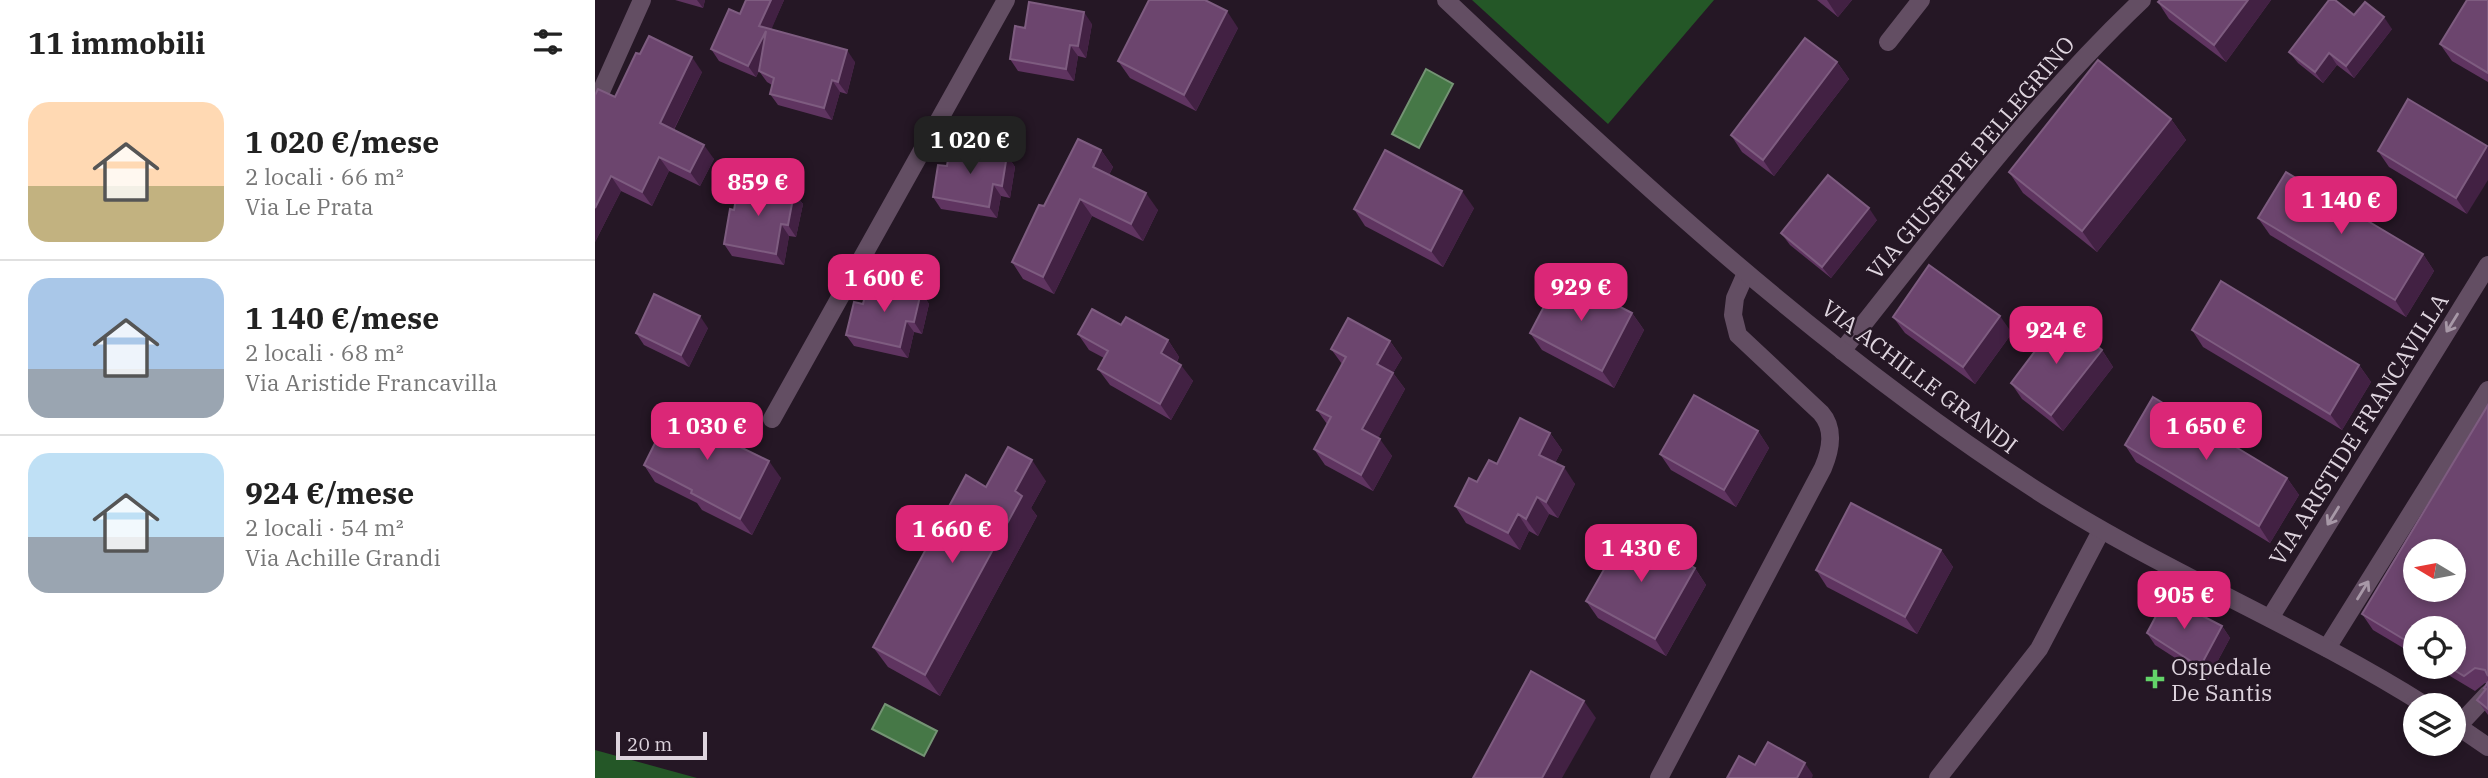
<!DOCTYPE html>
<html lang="it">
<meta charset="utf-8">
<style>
body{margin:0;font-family:"IBM Plex Serif",serif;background:#f6f6f6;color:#222;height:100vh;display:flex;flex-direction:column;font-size:26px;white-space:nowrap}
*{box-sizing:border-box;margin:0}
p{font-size:23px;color:#767676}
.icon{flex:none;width:38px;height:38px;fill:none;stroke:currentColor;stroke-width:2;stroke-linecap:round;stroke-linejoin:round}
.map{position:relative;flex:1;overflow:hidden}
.drawer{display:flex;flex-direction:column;background:#fff;width:595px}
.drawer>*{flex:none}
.needle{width:46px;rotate:280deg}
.fabs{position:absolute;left:1808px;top:539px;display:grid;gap:14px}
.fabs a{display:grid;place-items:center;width:63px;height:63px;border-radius:50%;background:#fff;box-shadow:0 4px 10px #0003;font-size:35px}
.scale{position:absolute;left:21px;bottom:18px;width:91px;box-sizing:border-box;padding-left:7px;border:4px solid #ded4de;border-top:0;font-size:19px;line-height:24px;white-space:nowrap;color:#ded4de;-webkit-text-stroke:5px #251725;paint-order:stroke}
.price{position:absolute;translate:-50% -60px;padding:0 16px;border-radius:14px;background:#db2777;color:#fff;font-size:23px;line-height:46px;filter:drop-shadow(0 2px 4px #0008)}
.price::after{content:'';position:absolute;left:50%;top:42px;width:21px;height:16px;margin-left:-10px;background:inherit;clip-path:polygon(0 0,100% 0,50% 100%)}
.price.on{background:#222;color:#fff}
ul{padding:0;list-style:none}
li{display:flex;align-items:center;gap:21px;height:175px;padding:0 28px}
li+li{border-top:2px solid #e0e0e0}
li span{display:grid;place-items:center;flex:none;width:196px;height:140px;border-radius:21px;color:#555}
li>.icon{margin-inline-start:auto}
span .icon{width:84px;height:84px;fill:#fffc;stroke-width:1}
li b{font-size:30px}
h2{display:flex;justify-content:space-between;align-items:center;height:84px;padding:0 28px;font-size:30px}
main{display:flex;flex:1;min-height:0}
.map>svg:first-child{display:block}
.forest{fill:#245727}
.water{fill:#467847;stroke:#749474;stroke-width:2}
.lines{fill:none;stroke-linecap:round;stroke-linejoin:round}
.service{stroke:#634e63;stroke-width:18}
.minor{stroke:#634e63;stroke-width:18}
.tertiary{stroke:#634e63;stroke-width:18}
.wall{fill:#5f3460}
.shaded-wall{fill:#422143}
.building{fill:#6c456e;stroke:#7e5c80;stroke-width:2;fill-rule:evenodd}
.oneway{stroke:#a798a7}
.poi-dot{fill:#63d469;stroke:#251725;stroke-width:2.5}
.labels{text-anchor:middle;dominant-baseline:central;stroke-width:5;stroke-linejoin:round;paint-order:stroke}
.street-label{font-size:23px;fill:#ded4de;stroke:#251725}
.poi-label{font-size:23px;fill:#ded4de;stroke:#251725;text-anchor:start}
</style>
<main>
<section class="drawer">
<h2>11 immobili<svg class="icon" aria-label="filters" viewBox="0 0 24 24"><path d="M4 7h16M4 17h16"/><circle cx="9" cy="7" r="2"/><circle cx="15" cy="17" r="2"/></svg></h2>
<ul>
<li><span style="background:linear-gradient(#ffd9b3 60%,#c2b280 0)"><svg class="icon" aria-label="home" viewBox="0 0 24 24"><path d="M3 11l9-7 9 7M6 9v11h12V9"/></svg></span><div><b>1 020 €/mese</b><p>2 locali · 66 m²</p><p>Via Le Prata</p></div></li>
<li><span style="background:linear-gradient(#a9c7e8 65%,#9aa5b1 0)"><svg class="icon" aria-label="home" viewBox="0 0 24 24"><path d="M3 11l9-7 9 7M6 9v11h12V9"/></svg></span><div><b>1 140 €/mese</b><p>2 locali · 68 m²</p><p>Via Aristide Francavilla</p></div></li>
<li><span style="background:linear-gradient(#bfe0f5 60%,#9aa5b1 0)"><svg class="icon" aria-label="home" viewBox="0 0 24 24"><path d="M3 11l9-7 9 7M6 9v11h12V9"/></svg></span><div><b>924 €/mese</b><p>2 locali · 54 m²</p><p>Via Achille Grandi</p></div></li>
</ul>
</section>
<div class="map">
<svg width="1893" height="778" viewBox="0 0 1893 778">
<rect width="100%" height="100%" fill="#251725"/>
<g class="forest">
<path d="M877 0H1119L1013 124Z"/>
<path d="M0 750 102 778H0Z"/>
</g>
<g class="water">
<path d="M831 69 858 84 824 148 797 134Z"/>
<path d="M290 704 342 731 329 756 277 729Z"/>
</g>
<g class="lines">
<path class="service" d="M1343 778 1444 649 1506 531"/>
<g class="minor">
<path d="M1293 42 1326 0"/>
<path d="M0 105 47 0"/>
<path d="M1247 351C1343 231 1435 106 1547 0"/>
<path d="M177 419 411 0"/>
<path d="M1675 618 1893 265"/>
<path d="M1732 648 1893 390"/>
<path d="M1863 726 1893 694"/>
<path d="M1064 778 1228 468C1236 449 1240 429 1226 413L1143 335 1138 315 1140 298 1151 273"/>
</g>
<g class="tertiary">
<path d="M851 0C1037 176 1226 351 1441 490 1566 571 1705 626 1830 705"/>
<path d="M1858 723 1893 747"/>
</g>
</g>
<g class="wall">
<path d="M80 0H110L108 8Z"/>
<path d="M151 0H189L176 29 260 62 252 94 245 92 237 120 183 105 175 94 177 85 172 82 164 71 161 77 124 61 116 49 145 14Z"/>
<path d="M1222 0H1257L1243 17Z"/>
<path d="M1565 0H1676L1631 62 1574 19 1563 2Z"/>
<path d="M1893 0V82L1857 61 1845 44Z"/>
<path d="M1759 15 1797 29 1759 78 1742 65 1728 83 1703 63 1694 52Z"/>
<path d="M497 24 491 58 483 56 479 81 423 71 415 59 430 28Z"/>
<path d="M643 28 601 111 535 78 523 61Z"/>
<path d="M45 54 107 72 79 130 119 159 105 186 74 171 57 206 26 191 0 242 20 97Z"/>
<path d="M1242 62 1254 79 1179 176 1147 152 1136 135Z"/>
<path d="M1813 99 1872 214 1794 167 1783 151Z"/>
<path d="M1576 119 1591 140 1502 252 1428 193 1414 172Z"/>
<path d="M506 150 518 167 514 175 563 210 548 241 497 216 459 294 428 279 417 262 449 206Z"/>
<path d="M412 155 420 167 415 198 406 196 402 218 346 209 338 197 352 166Z"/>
<path d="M199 193 208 204 201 237 194 236 189 265 137 256 129 244Z"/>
<path d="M879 208 848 267 770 226 759 209Z"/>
<path d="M1663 218 1828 254 1839 271 1811 317 1675 235Z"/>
<path d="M1282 220 1236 278 1195 245 1186 233Z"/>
<path d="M326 292 334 304 327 334 319 332 313 358 259 346 251 335 268 304Z"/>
<path d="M1037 313 1049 330 1019 388 947 350 935 333Z"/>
<path d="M1298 317 1417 333 1380 384 1310 333Z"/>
<path d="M526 325 573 340 584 357 582 362 598 381 576 420 515 385 503 369 509 358 494 350 483 334Z"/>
<path d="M113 328 94 367 49 345 41 333Z"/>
<path d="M1597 330 1764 365 1776 382 1747 430 1608 347Z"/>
<path d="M795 341 807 358 798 373 810 389 783 438 797 456 778 491 730 465 719 449 732 424 722 410 747 364 736 349Z"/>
<path d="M1507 350 1518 367 1468 431 1427 399 1416 383Z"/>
<path d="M1893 405V715L1882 700 1891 690 1889 688 1892 683H1890L1880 691 1840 667H1858L1820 628V655L1778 630 1767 614Z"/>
<path d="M74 430 151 450 186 478 157 535 107 510 102 503 60 482 49 465Z"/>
<path d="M1163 431 1174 448 1141 507 1076 470 1065 454Z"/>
<path d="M955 433 967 450 960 463 980 484 963 518 954 514 943 536 934 531 925 550 871 523 860 506 882 482 902 464Z"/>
<path d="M1530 445 1692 478 1704 495 1675 543 1541 462Z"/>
<path d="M451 481 436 508 442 516 345 696 293 667 278 647 391 487Z"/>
<path d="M1346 550 1358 567 1322 634 1232 587 1221 570Z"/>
<path d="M1100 568 1111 585 1071 656 1003 618 991 601Z"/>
<path d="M1627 626 1635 638 1613 679 1560 645 1552 633Z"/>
</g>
<g class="shaded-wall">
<path d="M102 0H110L108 8Z"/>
<path d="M176 0H189L174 35 179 42 161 77 153 66 164 26Z"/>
<path d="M1232 0H1257L1243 17Z"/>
<path d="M1653 0H1676L1631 62 1619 45Z"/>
<path d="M632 11 643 28 601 111 589 95Z"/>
<path d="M489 12 497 24 491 58 483 46Z"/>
<path d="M1789 17 1797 29 1759 78 1751 66Z"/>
<path d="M475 45 483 56 479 81 471 69Z"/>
<path d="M252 50 260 62 252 94 243 82Z"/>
<path d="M1734 53 1742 65 1728 83 1720 72Z"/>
<path d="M97 57 107 72 75 137 65 123Z"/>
<path d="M1242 62 1254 79 1179 176 1168 160Z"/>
<path d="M237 80 245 92 237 120 229 108Z"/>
<path d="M1576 119 1591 140 1502 252 1487 231Z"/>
<path d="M109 145 119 159 105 186 95 172Z"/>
<path d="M1892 146 1893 148V180L1872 214 1861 198Z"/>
<path d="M506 150 518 167 509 184 498 167Z"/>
<path d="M412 155 420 167 415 198 407 186Z"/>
<path d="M64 157 74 171 57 206 47 192Z"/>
<path d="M16 176 26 191 0 242V208Z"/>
<path d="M398 184 406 196 402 218 394 207Z"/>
<path d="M867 191 879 208 848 267 836 251Z"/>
<path d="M199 193 208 204 201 237 193 225Z"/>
<path d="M551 193 563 210 548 241 536 224Z"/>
<path d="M485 199 497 216 459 294 448 277Z"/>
<path d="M1274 208 1282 220 1236 278 1227 267Z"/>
<path d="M186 224 194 236 189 265 181 254Z"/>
<path d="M1828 254 1839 271 1811 317 1800 300Z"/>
<path d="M326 292 334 304 327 334 319 322Z"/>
<path d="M1037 313 1049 330 1019 388 1007 371Z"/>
<path d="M105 316 113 328 94 367 86 355Z"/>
<path d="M1405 316 1417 333 1380 384 1368 367Z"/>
<path d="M311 321 319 332 313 358 305 347Z"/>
<path d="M573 340 584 357 578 369 566 353Z"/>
<path d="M795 341 807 358 798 373 810 389 779 446 767 429 782 364Z"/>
<path d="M1507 350 1518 367 1468 431 1456 415Z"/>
<path d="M586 365 598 381 576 420 565 404Z"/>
<path d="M1764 365 1776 382 1747 430 1735 414Z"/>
<path d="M1163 431 1174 448 1141 507 1129 490Z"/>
<path d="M955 433 967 450 955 472 944 455Z"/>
<path d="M141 435 153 452 137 443Z"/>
<path d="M785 439 797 456 778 491 766 475Z"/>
<path d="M437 460 451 481 436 508 442 516 345 696 330 675 420 491Z"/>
<path d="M174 461 186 478 157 535 145 519Z"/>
<path d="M969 467 980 484 963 518 951 502Z"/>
<path d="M1692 478 1704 495 1675 543 1664 526Z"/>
<path d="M942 497 954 514 943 536 931 519Z"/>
<path d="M923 514 934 531 925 550 913 533Z"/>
<path d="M1346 550 1358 567 1322 634 1310 617Z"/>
<path d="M1100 568 1111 585 1071 656 1060 639Z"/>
<path d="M1627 626 1635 638 1613 679 1605 667Z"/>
<path d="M989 701 1001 718 967 778H947Z"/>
<path d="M1210 763 1218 775 1217 778H1202Z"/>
</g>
<g class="building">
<path d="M151 0H176L164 26 252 50 243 82 237 80 229 108 175 94 179 78 164 71 171 31 153 66 116 49 134 9 145 14Z"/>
<path d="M554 0H610L632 11 589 95 523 61Z"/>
<path d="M1565 0H1653L1619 45 1563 2Z"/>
<path d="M1734 0H1740L1759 15 1770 2 1789 17 1751 66 1734 53 1720 72 1694 52Z"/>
<path d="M1872 0H1893V73L1845 44Z"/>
<path d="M434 2 489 12 483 46 475 45 471 69 415 59 420 26 430 28Z"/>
<path d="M54 36 97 57 65 123 109 145 95 172 64 157 47 192 16 176 0 208V95L3 89 20 97 41 53 45 54Z"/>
<path d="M1210 38 1242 62 1168 160 1136 135Z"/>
<path d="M1503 60 1576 119 1487 231 1414 172Z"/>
<path d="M1813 99 1892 146 1861 198 1783 151Z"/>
<path d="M483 139 506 150 498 167 551 193 536 224 485 199 448 277 417 262 444 205 449 206Z"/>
<path d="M355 146 412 155 407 186 398 184 394 207 338 197 343 165 352 166Z"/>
<path d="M790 150 867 191 836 251 759 209Z"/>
<path d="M1691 172 1828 254 1800 300 1663 218Z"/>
<path d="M1233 175 1274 208 1227 267 1186 233Z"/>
<path d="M144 182 199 193 193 225 186 224 181 254 129 244 135 209 139 210Z"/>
<path d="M1334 265 1405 316 1368 367 1298 317Z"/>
<path d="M965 276 1037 313 1007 371 935 333Z"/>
<path d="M274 280 326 292 319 322 311 321 305 347 251 335 259 302 268 304Z"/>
<path d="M1626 281 1764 365 1735 414 1597 330Z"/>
<path d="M59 294 105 316 86 355 41 333Z"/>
<path d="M497 309 526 325 531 317 573 340 566 353 586 365 565 404 503 369 513 351 483 334Z"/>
<path d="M753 318 795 341 782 364 798 373 767 429 785 439 766 475 719 449 736 417 722 410 751 357 736 349Z"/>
<path d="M1465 318 1507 350 1456 415 1416 383Z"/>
<path d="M1099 395 1163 431 1129 490 1065 454Z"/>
<path d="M1558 397 1692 478 1664 526 1530 445Z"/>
<path d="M1893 405V676L1890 670 1880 668 1869 676 1854 667H1858V628H1820V646L1767 614ZM1820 551H1858V590H1820Z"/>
<path d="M85 407 141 435 137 443 174 461 145 519 96 493 97 490 49 465 68 427 74 430Z"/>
<path d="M925 418 955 433 944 455 969 467 951 502 942 497 931 519 923 514 913 533 860 506 874 478 882 482 894 460 902 464Z"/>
<path d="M413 447 437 460 420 491 427 496 330 675 278 647 371 475 391 487Z"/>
<path d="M1256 503 1346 550 1310 617 1221 570Z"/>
<path d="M1032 529 1100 568 1060 639 991 601Z"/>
<path d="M1571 597 1627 626 1605 667 1552 633Z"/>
<path d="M936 671 989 701 947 778H878Z"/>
<path d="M1893 682V709L1882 700 1891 689 1889 688Z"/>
<path d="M1173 742 1210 763 1202 778H1132L1144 756 1160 765Z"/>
</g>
<defs><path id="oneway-shaft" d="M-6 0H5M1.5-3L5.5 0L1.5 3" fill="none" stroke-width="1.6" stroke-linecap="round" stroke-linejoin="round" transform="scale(1.75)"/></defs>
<g class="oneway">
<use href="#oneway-shaft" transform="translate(1857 323) rotate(122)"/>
<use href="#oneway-shaft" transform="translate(1738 516) rotate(122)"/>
<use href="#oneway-shaft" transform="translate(1768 590) rotate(-58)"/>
</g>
<path class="poi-dot" d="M1556.5 668.5h7v7h7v7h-7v7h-7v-7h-7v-7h7z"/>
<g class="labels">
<g class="street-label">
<text transform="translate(1375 157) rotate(-50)">VIA GIUSEPPE PELLEGRINO</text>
<text transform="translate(1325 376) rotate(37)">VIA ACHILLE GRANDI</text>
<text transform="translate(1763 429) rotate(-58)">VIA ARISTIDE FRANCAVILLA</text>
</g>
<g class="poi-label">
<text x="1576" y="666">Ospedale<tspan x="1576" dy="26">De Santis</tspan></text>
</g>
</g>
</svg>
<div class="fabs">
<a><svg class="needle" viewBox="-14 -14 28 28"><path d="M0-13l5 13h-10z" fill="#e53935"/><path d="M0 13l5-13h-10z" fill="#767676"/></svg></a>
<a><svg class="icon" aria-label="locate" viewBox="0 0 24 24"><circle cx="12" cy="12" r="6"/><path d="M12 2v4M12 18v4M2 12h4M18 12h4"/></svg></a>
<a><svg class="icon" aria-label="layers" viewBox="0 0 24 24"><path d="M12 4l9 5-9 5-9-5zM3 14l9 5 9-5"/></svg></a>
</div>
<div class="scale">20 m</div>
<b class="price on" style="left:375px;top:176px">1 020 €</b>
<b class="price" style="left:163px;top:218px">859 €</b>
<b class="price" style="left:1746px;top:236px">1 140 €</b>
<b class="price" style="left:289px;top:314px">1 600 €</b>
<b class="price" style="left:986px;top:323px">929 €</b>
<b class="price" style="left:1461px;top:366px">924 €</b>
<b class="price" style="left:112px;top:462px">1 030 €</b>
<b class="price" style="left:1611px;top:462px">1 650 €</b>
<b class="price" style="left:357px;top:565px">1 660 €</b>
<b class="price" style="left:1046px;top:584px">1 430 €</b>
<b class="price" style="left:1589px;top:631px">905 €</b>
</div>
</main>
